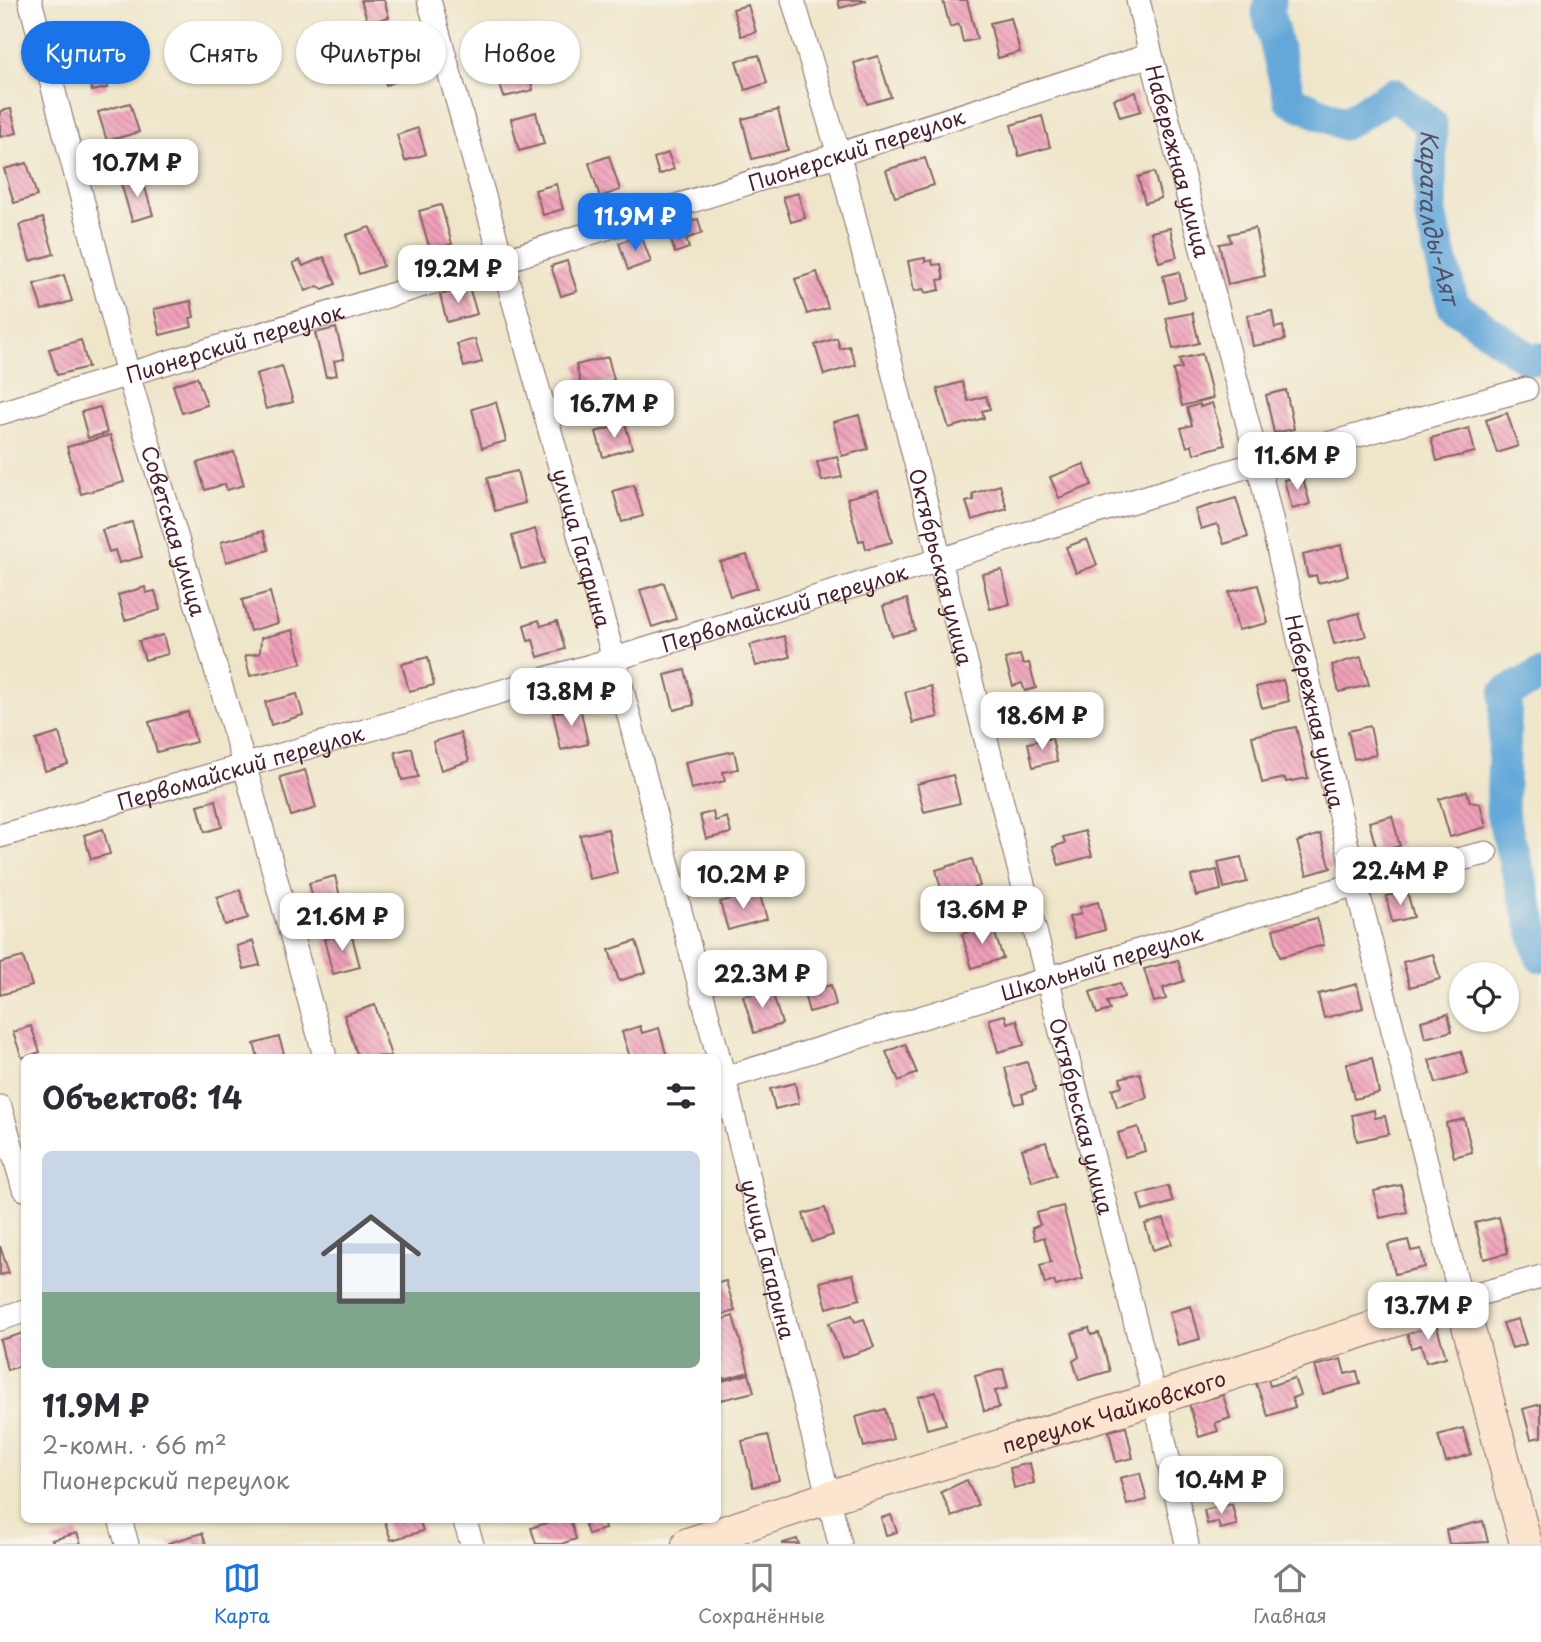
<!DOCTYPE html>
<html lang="ru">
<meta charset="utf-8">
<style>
body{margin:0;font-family:"Playpen Sans",sans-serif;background:#f2f2f3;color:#2b2b33;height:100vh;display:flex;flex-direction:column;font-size:26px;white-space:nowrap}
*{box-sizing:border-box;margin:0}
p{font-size:23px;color:#7c7c81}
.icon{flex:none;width:38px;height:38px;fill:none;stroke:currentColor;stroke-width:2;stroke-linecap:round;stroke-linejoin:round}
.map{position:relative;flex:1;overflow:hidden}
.details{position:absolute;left:21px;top:1054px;width:700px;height:469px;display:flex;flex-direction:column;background:#fff;border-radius:10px;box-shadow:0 2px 5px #0004}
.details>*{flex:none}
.guide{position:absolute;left:21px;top:21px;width:700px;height:63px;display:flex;gap:14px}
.tools{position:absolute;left:1449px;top:962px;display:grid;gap:14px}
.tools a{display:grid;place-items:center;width:70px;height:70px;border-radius:50%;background:#fff;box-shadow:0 2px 5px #0004;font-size:35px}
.price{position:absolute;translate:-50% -60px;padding:0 16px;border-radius:14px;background:#fff;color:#222;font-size:23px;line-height:46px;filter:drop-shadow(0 2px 4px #0008)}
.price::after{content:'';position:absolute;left:50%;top:42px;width:21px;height:16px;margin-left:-10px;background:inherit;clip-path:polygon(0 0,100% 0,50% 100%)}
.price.active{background:#1a73e8;color:#fff}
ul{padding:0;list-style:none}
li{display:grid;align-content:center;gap:14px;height:371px;padding:0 21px}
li+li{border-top:2px solid #e1e1e2}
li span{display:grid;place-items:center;height:217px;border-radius:10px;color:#555}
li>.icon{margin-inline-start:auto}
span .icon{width:126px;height:126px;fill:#fffc;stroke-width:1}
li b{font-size:30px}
h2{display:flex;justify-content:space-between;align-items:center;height:84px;padding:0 21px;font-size:30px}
.chip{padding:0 24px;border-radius:32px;background:#fff;box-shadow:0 2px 5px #0004;font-size:24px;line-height:63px}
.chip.active{background:#1a73e8;color:#fff}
.dock{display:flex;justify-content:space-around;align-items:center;height:98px;border-top:2px solid #e1e1e2;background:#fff;font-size:19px;color:#7c7c81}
.dock a{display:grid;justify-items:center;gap:4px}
.dock .active{color:#1a73e8}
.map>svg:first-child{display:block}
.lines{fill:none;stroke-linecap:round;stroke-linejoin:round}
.river{stroke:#64a8d9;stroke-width:33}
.building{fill:url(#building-back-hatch)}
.street-casing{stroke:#846563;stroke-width:25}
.secondary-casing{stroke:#846563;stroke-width:34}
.street{stroke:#fff;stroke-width:23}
.secondary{stroke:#fce5cf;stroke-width:32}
.labels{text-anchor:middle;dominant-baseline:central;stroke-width:6;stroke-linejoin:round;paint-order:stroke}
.street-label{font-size:21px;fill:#4a1f2b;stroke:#f7f3e8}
.water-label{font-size:23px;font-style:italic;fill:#534f68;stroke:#f7f3e8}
</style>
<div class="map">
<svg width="1541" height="1544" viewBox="0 0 1541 1544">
<defs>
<pattern id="building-back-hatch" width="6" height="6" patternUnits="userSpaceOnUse" patternTransform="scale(1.75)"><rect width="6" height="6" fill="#f0a1ba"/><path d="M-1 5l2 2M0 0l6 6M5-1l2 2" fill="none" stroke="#c48397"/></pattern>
</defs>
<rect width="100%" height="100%" fill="#f7f3e8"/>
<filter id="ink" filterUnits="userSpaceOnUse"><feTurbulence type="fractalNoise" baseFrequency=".0143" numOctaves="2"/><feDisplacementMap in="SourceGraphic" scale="14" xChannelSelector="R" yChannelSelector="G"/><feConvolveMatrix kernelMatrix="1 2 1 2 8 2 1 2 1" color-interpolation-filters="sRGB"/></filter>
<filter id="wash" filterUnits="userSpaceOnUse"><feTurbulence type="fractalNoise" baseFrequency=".00686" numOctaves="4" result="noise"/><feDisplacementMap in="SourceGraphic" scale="28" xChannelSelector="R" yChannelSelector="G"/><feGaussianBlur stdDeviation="1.57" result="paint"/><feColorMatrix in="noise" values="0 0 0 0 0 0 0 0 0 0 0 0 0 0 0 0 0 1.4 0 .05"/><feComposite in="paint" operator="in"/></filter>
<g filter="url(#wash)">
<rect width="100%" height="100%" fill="#efe6ca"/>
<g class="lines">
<g class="river">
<path id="s1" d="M1270 0 1268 13 1290 100 1344 124 1393 94 1431 124 1430 214 1453 305 1528 359H1541"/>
<path d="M1541 675 1506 693 1502 813 1541 956"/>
</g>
</g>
<g id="blocks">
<g class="building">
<path d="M361 0H384L389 17 368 23Z"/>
<path d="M838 0H866V1L840 8Z"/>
<path d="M943 0H967L977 39 963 42 959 24 950 27Z"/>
<path d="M748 5 756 32 741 36 733 9Z"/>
<path d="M1011 18 1020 52 998 58 990 23Z"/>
<path d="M395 39 407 78 386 85 373 46Z"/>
<path d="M759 55 767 83 745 90 736 61Z"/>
<path d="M878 56 891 97 867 104 854 63Z"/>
<path d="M102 60 107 88 92 91 87 63Z"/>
<path d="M529 74 533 90 504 97 499 82Z"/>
<path d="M1136 92 1141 111 1120 117 1114 99Z"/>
<path d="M130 103 139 132 107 141 98 112Z"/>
<path d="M11 109 17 133 0 137V111Z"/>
<path d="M778 110 788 150 752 159 742 119Z"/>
<path d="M536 112 544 144 519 151 511 119Z"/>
<path d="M1042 116 1050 147 1019 156 1011 125Z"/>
<path d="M418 128 426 154 405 161 397 135Z"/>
<path d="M668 153 674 169 659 175 654 158Z"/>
<path d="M609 156 620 190 600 197 589 163Z"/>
<path d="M925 158 934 185 895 197 886 170Z"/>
<path d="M27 163 37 196 14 203 4 169Z"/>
<path d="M1154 172 1161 198 1145 203 1138 177Z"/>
<path d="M142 177 153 215 132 221 121 183Z"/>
<path d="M556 184 563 209 543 215 535 190Z"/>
<path d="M798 193 805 218 791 222 783 197Z"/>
<path d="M441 205 452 244 430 250 419 211Z"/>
<path d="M43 218 54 254 30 261 19 225Z"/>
<path d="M698 219 702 233 686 239 689 248 675 253 667 228Z"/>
<path d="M370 227 383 266 359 274 346 235Z"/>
<path d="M1170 228 1177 257 1159 262 1151 232Z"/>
<path d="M1255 228 1265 276 1228 284 1219 244 1231 242 1229 234Z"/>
<path d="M641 235 651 262 628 270 619 243Z"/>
<path d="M324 257 336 284 323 289 318 286 306 291 293 263 300 260 303 266Z"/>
<path d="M925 258V262L932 260 933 265 941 264 944 279 938 280 940 290 925 293 924 289 914 291 908 261Z"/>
<path d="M567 261 577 291 561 296 551 266Z"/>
<path d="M817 272 828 308 807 314 795 279Z"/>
<path d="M1179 272 1185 298 1169 302 1163 276Z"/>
<path d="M64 275 72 301 42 310 34 284Z"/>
<path d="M469 287 477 314 447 322 440 295Z"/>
<path d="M191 301 194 317 190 318 192 327 160 335 154 309Z"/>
<path d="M1272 311 1275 328 1283 326 1285 340 1253 346 1247 315Z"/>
<path d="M1192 313 1199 343 1173 349 1166 318Z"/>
<path d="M336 328 344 359 334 361 337 375 326 377 315 333Z"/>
<path d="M837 338 840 349 849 346 856 365 824 375 815 345Z"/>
<path d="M475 339 482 362 464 367 457 344Z"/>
<path d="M81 340 88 367 57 375 49 349Z"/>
<path d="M1202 354 1213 398 1182 406 1173 370 1182 368 1179 359Z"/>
<path d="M608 357 614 380 582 389 576 365Z"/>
<path d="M282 366 293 402 266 409 256 374Z"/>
<path d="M197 377 207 405 182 413 173 385Z"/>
<path d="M962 382 968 401 986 396 990 409 982 411 984 418 949 428 937 389Z"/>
<path d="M1286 390 1294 429 1274 433 1266 395Z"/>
<path d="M496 402 506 441 482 448 472 409Z"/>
<path d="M1212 403 1225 445 1194 454 1192 445 1187 447 1181 428 1192 425 1187 408 1200 404V407Z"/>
<path d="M100 407 107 433 88 438 81 412Z"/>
<path d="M1507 413 1518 446 1497 453 1486 420Z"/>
<path d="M859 415 868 449 842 456 833 422Z"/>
<path d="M625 423 632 448 603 457 596 432Z"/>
<path d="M1469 428 1475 452 1437 461 1431 438Z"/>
<path d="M110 435 124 482 81 494 67 447Z"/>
<path d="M234 452 244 485 227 490 225 484 205 490 197 463Z"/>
<path d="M837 456 842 477 822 481 817 462Z"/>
<path d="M1084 464 1092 485 1059 498 1050 477Z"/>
<path d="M517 471 525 503 495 511 487 478Z"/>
<path d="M1302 475 1310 504 1292 509 1284 480Z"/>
<path d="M634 485 643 516 622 522 613 491Z"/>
<path d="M1000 485 1007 509 972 520 966 502 974 500 972 494Z"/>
<path d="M878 490 892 542 866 549 864 540 859 541 847 498Z"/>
<path d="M1236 498 1248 537 1224 544 1217 524 1201 529 1195 510Z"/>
<path d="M132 522 142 557 119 563 115 550 109 552 102 530Z"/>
<path d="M535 529 545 563 521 569 512 536Z"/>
<path d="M263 531 269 550 226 562 221 542Z"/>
<path d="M1087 539 1097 565 1076 573 1066 547Z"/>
<path d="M1341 545 1348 576 1318 583 1316 575 1308 577 1303 555Z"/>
<path d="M747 555 757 588 730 596 720 562Z"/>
<path d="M1002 570 1010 604 990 609 982 574Z"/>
<path d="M664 583 676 619 652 627 640 590Z"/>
<path d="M1258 585 1268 623 1238 630 1229 592Z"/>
<path d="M145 587 146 593 155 591 160 610 125 620 118 595Z"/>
<path d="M270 592 278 623 250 631 242 600Z"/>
<path d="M907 599 915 630 892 636 883 606Z"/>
<path d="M1359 613 1366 636 1334 644 1328 621Z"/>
<path d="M539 620 541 626 557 621 565 649 538 657 533 640 528 641 524 625Z"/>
<path d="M293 630 302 663 250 676 245 656 260 653 261 638Z"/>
<path d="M163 635 168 654 145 660 139 641Z"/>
<path d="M784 636 790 657 756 666 750 645Z"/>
<path d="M1020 655 1023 664 1029 663 1036 688 1025 691 1022 683 1013 686 1005 659Z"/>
<path d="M428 657 434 685 409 691 402 664Z"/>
<path d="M1361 657 1369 685 1339 692 1332 665Z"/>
<path d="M685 670 694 705 674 710 665 675Z"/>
<path d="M1283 680 1289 701 1262 708 1256 687Z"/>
<path d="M931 686 938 717 913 723 905 692Z"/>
<path d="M297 694 303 715 271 725 265 702Z"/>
<path d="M580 707 588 744 561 750 553 713Z"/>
<path d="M188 712 196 742 157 752 149 722Z"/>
<path d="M1370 726 1376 755 1354 759 1348 731Z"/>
<path d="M1296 727 1308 778 1286 782 1285 778 1262 783 1252 736Z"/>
<path d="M59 733 68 764 45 771 36 740Z"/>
<path d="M460 733 469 761 441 770 433 742Z"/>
<path d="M1052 738 1057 761 1033 767 1028 743Z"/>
<path d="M412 748 418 777 402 780 395 752Z"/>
<path d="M734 751 738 769 723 772 725 781 691 789 685 762Z"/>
<path d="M305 770 316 808 291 816 280 777Z"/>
<path d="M953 775 960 803 924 812 917 784Z"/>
<path d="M1467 791 1470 802 1480 804 1486 827 1450 837 1439 799Z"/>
<path d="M216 800 222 827 205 832 198 805Z"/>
<path d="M713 812 715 821 727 817 731 833 706 839 700 815Z"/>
<path d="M1392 816 1400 846 1377 851 1369 822Z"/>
<path d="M103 829 110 854 91 859 84 835Z"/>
<path d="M608 829 617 873 589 879 580 835Z"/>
<path d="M1085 831 1092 856 1059 865 1053 847 1065 843 1063 837Z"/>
<path d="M1320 834 1331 868 1307 875 1297 842Z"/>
<path d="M1241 857 1247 882 1224 888 1218 862Z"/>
<path d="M972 859 980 886 943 896 936 870Z"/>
<path d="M1217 870 1221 890 1196 896 1191 876Z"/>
<path d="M335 876 341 901 315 907 309 883Z"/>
<path d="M240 890 248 918 225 925 217 897Z"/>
<path d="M1407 891 1414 917 1392 922 1386 896Z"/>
<path d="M759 892 767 919 728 930 720 902Z"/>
<path d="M1098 902 1105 930 1075 938 1069 917 1081 914 1080 907Z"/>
<path d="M1317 918 1324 945 1280 957 1273 929Z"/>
<path d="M992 925 1003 958 972 968 962 934Z"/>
<path d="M351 932 360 967 333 974 324 939Z"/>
<path d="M253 941 260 965 244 969 237 946Z"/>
<path d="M636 941 646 972 619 981 609 950Z"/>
<path d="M1433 954 1440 979 1410 987 1403 962Z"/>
<path d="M23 957 32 986 0 995V963Z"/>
<path d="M1178 960 1184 981 1163 988 1166 999 1154 1002 1144 969Z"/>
<path d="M813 975 816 989 831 985 836 1005 809 1012 800 979Z"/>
<path d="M1120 983 1124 997 1107 1002 1110 1010 1097 1014 1090 992Z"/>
<path d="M1357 984 1363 1008 1324 1018 1318 994Z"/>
<path d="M771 988 782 1024 754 1033 743 996Z"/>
<path d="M375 1005 391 1056 358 1057 344 1015Z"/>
<path d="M1448 1014 1452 1031 1425 1038 1421 1021Z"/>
<path d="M1005 1015 1007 1023 1017 1020 1024 1045 998 1052 989 1019Z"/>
<path d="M31 1026 40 1052 22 1058 13 1032Z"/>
<path d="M640 1026 642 1033 659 1028 667 1057H630L622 1032Z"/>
<path d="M279 1037 285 1057H258L254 1044Z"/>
<path d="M905 1044 917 1073 899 1081 886 1052Z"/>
<path d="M1461 1051 1468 1074 1436 1083 1429 1060Z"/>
<path d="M1372 1058 1379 1093 1354 1099 1346 1064Z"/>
<path d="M1027 1062 1036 1090 1022 1094 1024 1102 1015 1104 1005 1068Z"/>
<path d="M1140 1073 1147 1098 1117 1107 1112 1089 1122 1086 1120 1078Z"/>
<path d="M795 1083 799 1103 775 1109 770 1089Z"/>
<path d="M1374 1110 1375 1118 1385 1116 1389 1134 1357 1141 1352 1115Z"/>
<path d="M1464 1119 1472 1152 1454 1157 1446 1123Z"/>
<path d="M1138 1127 1145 1151 1125 1157 1118 1133Z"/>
<path d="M1046 1142 1056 1175 1032 1182 1022 1149Z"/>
<path d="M1401 1185 1407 1212 1380 1218 1374 1191Z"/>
<path d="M1168 1186 1173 1202 1143 1211 1138 1195Z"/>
<path d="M1063 1206 1083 1279 1056 1286 1054 1281 1045 1284 1040 1265 1051 1262 1044 1237 1035 1240 1032 1228 1040 1225 1036 1213Z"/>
<path d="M825 1208 833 1235 812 1242 803 1214Z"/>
<path d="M1499 1217 1508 1253 1484 1259 1475 1223Z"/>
<path d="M1164 1219 1172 1244 1153 1250 1145 1224Z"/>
<path d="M1408 1240 1411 1251 1421 1249 1425 1267 1395 1274 1388 1245Z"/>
<path d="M0 1246 9 1273 0 1275Z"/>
<path d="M853 1274 860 1299 827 1308 820 1282Z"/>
<path d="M726 1281 735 1311 718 1316V1283Z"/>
<path d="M1191 1306 1200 1339 1178 1345 1169 1312Z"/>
<path d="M852 1315 855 1322 864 1319 874 1347 842 1358 829 1323Z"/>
<path d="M733 1316 749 1372 724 1379 718 1362V1321Z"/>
<path d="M1518 1319 1526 1344 1512 1348 1503 1323Z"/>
<path d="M1436 1324 1446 1357 1426 1362 1421 1345 1411 1348 1407 1332Z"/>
<path d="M1089 1328 1091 1335 1099 1333 1110 1371 1079 1380 1073 1361 1079 1357 1072 1333Z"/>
<path d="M24 1333V1365L7 1370 0 1340Z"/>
<path d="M1341 1359 1345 1374 1357 1371 1360 1384 1323 1394 1315 1366Z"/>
<path d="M1003 1369 1008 1388 995 1391 999 1408 984 1411 975 1376Z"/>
<path d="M749 1374 754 1392 721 1400 718 1382Z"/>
<path d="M1267 1376 1270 1386 1294 1378 1300 1395 1292 1398 1295 1407 1268 1416 1255 1381Z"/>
<path d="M936 1392 946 1424 927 1429 918 1397Z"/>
<path d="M1223 1395 1230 1418 1215 1423 1218 1431 1199 1437 1189 1404Z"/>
<path d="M1541 1404V1437L1531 1439 1523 1409Z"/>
<path d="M885 1409 893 1439 864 1447 856 1417Z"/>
<path d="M1126 1427 1133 1458 1116 1462 1109 1431Z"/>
<path d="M1463 1428 1471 1454 1446 1462 1438 1435Z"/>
<path d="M768 1435 779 1480 753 1487 742 1441Z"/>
<path d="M1030 1463 1034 1483 1014 1488 1010 1468Z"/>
<path d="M1140 1473 1147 1500 1127 1505 1120 1478Z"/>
<path d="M967 1480 978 1505 952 1517 941 1492Z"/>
<path d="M1232 1504 1237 1525 1220 1529 1218 1522 1207 1524 1204 1510Z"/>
<path d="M891 1515 897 1532 886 1535 881 1518Z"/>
<path d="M384 1519H419L423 1531 391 1540Z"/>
<path d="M558 1519H570L576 1539 561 1544H536L531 1528Z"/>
<path d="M583 1519H602L605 1529 588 1534Z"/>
<path d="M1483 1521 1488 1542 1449 1544 1446 1530Z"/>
<path d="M77 1533 81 1544H54L52 1540Z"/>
<path d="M202 1533 206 1544H168V1543Z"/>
<path d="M797 1539 799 1544H783V1543Z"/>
</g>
</g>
</g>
<g filter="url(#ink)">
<use href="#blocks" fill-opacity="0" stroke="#846563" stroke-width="2"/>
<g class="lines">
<defs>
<g id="street">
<path id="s2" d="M30 0 128 374 245 767 325 1057"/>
<path id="s3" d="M429 0 614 659 724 1078 840 1544"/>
<path id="s4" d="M793 0 839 155 940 560 1155 1399 1187 1544"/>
<path id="s5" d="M1138 0 1151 55 1258 463 1356 884 1461 1299 1541 1277"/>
<path id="s6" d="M0 413 503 261 1151 55"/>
<path id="s7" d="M0 836 614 659 1258 463 1526 389"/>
<path id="s8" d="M718 1080 1356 884 1486 853"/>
<path d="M0 1107 24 1189"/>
<path d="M0 1319 24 1311"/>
<path d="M120 1519 127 1544"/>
<path d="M464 1519 472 1544"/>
</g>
<g id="secondary">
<path id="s9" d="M688 1544 827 1498 1155 1399 1461 1299 1526 1544"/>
</g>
</defs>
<use href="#street" class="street-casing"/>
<use href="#secondary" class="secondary-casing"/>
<use href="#street" class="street"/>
<use href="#secondary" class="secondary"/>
</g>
</g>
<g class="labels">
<g class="street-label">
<text stroke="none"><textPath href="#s6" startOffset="896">Пионерский переулок</textPath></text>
<text stroke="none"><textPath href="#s5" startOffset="166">Набережная улица</textPath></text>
<text stroke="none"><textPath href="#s6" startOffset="245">Пионерский переулок</textPath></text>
<text stroke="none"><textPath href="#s2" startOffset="550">Советская улица</textPath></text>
<text stroke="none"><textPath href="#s3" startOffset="569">улица Гагарина</textPath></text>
<text stroke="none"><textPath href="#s4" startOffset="586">Октябрьская улица</textPath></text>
<text stroke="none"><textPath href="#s7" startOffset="817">Первомайский переулок</textPath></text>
<text stroke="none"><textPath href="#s5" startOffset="733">Набережная улица</textPath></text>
<text stroke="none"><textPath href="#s7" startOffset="250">Первомайский переулок</textPath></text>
<text stroke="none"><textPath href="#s8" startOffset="401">Школьный переулок</textPath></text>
<text stroke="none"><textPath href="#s4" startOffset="1153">Октябрьская улица</textPath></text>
<text stroke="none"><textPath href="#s3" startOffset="1304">улица Гагарина</textPath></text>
<text stroke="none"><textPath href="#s9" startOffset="446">переулок Чайковского</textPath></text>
</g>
<g class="water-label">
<text stroke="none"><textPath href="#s1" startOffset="362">Караталды-Аят</textPath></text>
</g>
</g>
</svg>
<div class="tools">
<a><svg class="icon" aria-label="locate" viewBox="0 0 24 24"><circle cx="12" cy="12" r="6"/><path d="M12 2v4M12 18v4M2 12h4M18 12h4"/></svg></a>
</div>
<b class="price" style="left:137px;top:199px">10.7M ₽</b>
<b class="price active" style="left:635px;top:253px">11.9M ₽</b>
<b class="price" style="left:458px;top:305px">19.2M ₽</b>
<b class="price" style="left:614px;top:440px">16.7M ₽</b>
<b class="price" style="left:1297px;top:492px">11.6M ₽</b>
<b class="price" style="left:571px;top:728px">13.8M ₽</b>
<b class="price" style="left:1042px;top:752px">18.6M ₽</b>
<b class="price" style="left:1400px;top:907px">22.4M ₽</b>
<b class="price" style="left:743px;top:911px">10.2M ₽</b>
<b class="price" style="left:982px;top:946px">13.6M ₽</b>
<b class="price" style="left:342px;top:953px">21.6M ₽</b>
<b class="price" style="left:762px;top:1010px">22.3M ₽</b>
<b class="price" style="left:1428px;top:1342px">13.7M ₽</b>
<b class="price" style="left:1221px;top:1516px">10.4M ₽</b>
<div class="guide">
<a class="chip active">Купить</a>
<a class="chip">Снять</a>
<a class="chip">Фильтры</a>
<a class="chip">Новое</a>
</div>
<section class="details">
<h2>Объектов: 14<svg class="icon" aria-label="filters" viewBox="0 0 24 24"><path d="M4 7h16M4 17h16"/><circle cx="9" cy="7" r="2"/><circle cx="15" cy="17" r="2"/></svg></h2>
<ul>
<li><span style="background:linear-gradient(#c9d6e8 65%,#7fa58c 0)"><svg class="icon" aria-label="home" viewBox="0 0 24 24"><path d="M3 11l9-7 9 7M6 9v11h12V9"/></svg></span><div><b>11.9M ₽</b><p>2-комн. · 66 m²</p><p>Пионерский переулок</p></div></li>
</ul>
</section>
</div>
<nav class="dock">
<a class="active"><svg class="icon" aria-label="map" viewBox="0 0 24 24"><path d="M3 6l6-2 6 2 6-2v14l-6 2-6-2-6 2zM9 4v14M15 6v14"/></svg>Карта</a>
<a><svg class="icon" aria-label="saved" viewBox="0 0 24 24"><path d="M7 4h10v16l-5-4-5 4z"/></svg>Сохранённые</a>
<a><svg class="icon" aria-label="home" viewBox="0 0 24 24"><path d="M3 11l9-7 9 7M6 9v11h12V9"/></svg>Главная</a>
</nav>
